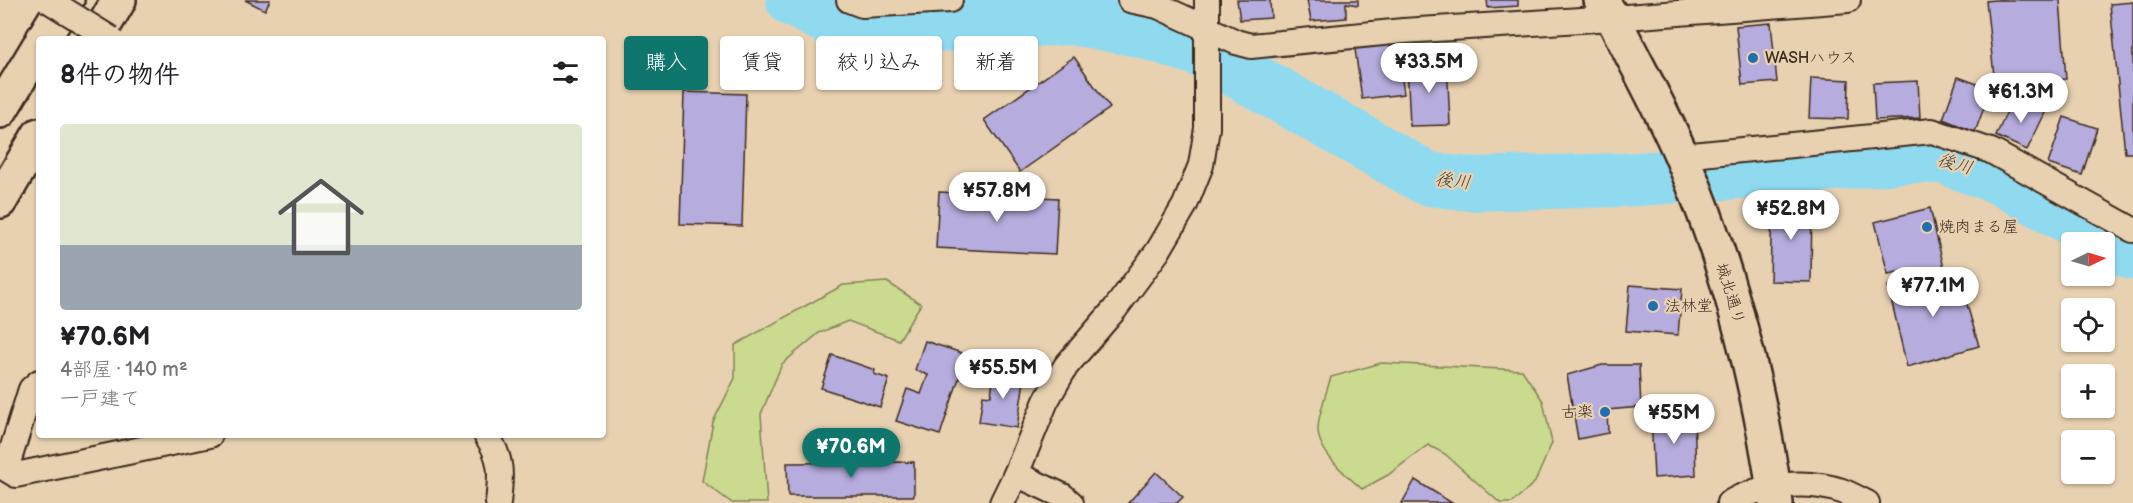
<!DOCTYPE html>
<html lang="ja">
<meta charset="utf-8">
<style>
body{margin:0;font-family:"Balsamiq Sans","Klee One",sans-serif;background:#f6f6f6;color:#202124;height:100vh;display:flex;flex-direction:column;font-size:22px;white-space:nowrap}
*{box-sizing:border-box;margin:0}
p{font-size:20px;color:#757577}
.icon{flex:none;width:33px;height:33px;fill:none;stroke:currentColor;stroke-width:2;stroke-linecap:round;stroke-linejoin:round}
.map{position:relative;flex:1;overflow:hidden}
.side{position:absolute;left:36px;top:36px;width:570px;height:402px;display:flex;flex-direction:column;background:#fff;border-radius:6px;box-shadow:0 2px 4px #0004}
.side>*{flex:none}
.guide{position:absolute;left:624px;top:36px;width:570px;height:54px;display:flex;gap:12px}
.needle{width:39px;rotate:85deg}
.tools{position:absolute;left:2061px;top:232px;display:grid;gap:12px}
.tools a{display:grid;place-items:center;width:54px;height:54px;border-radius:6px;background:#fff;box-shadow:0 2px 4px #0004;font-size:30px}
.price{position:absolute;translate:-50% -51px;padding:0 14px;border-radius:21px;background:#fff;color:#222;font-size:20px;line-height:39px;filter:drop-shadow(0 2px 3px #0008)}
.price::after{content:'';position:absolute;left:50%;top:36px;width:18px;height:14px;margin-left:-9px;background:inherit;clip-path:polygon(0 0,100% 0,50% 100%)}
.price.active{background:#0f766e;color:#fff}
ul{padding:0;list-style:none}
li{display:grid;align-content:center;gap:12px;height:318px;padding:0 24px}
li span{display:grid;place-items:center;height:186px;border-radius:6px;color:#555}
li>.icon{margin-inline-start:auto}
span .icon{width:108px;height:108px;fill:#fffc;stroke-width:1}
li b{font-size:26px}
h2{display:flex;justify-content:space-between;align-items:center;height:72px;padding:0 24px;font-size:26px}
.chip{padding:0 21px;border-radius:6px;background:#fff;box-shadow:0 2px 4px #0004;font-size:21px;line-height:54px}
.chip.active{background:#0f766e;color:#fff}
.map>svg:first-child{display:block}
.green{fill:#cada8e;stroke:#828256;stroke-width:1.5}
.lines{fill:none;stroke-linecap:round;stroke-linejoin:round}
.river{stroke:#90daf0;stroke-width:54}
.building{fill:#b6acdd;stroke:#3b2a1e;stroke-width:1.5}
.street-casing{stroke:#3b2a1e;stroke-width:28}
.secondary-casing{stroke:#3b2a1e;stroke-width:38}
.highway-casing{stroke:#3b2a1e;stroke-width:38}
.street{stroke:#e8d1b1;stroke-width:24}
.secondary{stroke:#e8d1b1;stroke-width:33}
.highway{stroke:#e8d1b1;stroke-width:33}
.street-bridge-casing{stroke:#3b2a1e;stroke-width:28;stroke-linecap:butt}
.street-bridge{stroke:#e8d1b1;stroke-width:24}
.poi-dot{fill:#1f6fb2;stroke:#e8d1b1;stroke-width:2}
.labels{text-anchor:middle;dominant-baseline:central;stroke-width:4.5;stroke-linejoin:round;paint-order:stroke}
.poi-label{font-size:16px;fill:#3b2a1e;stroke:#e8d1b1;text-anchor:start}
.street-label{font-size:16px;fill:#3b2a1e;stroke:#e8d1b1}
.water-label{font-size:18px;font-style:italic;fill:#48443e;stroke:#e8d1b1}
</style>
<div class="map">
<svg width="2133" height="503" viewBox="0 0 2133 503">
<rect width="100%" height="100%" fill="#e8d1b1"/>
<filter id="ink" filterUnits="userSpaceOnUse"><feTurbulence type="fractalNoise" baseFrequency=".0167" numOctaves="2"/><feDisplacementMap in="SourceGraphic" scale="12" xChannelSelector="R" yChannelSelector="G"/><feConvolveMatrix kernelMatrix="1 2 1 2 8 2 1 2 1" color-interpolation-filters="sRGB"/></filter>
<g filter="url(#ink)">
<g class="green">
<path d="M887 282 921 304 899 340 848 321 819 333 782 364 761 414 767 503H732L702 481 713 422 735 378V345L843 285Z"/>
<path d="M1381 363 1522 370 1543 401 1552 443 1535 482 1512 503H1500L1445 454 1428 445 1388 475 1362 489C1347 476 1319 453 1318 431 1317 419 1327 390 1331 377Z"/>
</g>
<g class="lines">
<path class="river" d="M793 0 834 21 881 28 1072 18 1143 31 1198 49 1428 179 1470 184 1622 180 1798 168 1905 156 1943 157 2000 178 2133 253"/>
</g>
<g class="building">
<path d="M245 0H270L265 10Z"/>
<path d="M1237 0H1270L1271 18 1240 20Z"/>
<path d="M1307 0H1358V5L1346 3V18L1311 21Z"/>
<path d="M1487 0H1518V6L1488 8Z"/>
<path d="M1995 0H2060L2066 79 1995 85 1986 1Z"/>
<path d="M2133 2V153H2125L2110 4Z"/>
<path d="M1771 23 1777 82 1742 85 1736 26Z"/>
<path d="M1396 36 1404 94 1362 99 1354 42Z"/>
<path d="M1074 57 1110 108 1020 172 984 120Z"/>
<path d="M1447 61 1450 125 1410 126 1407 63Z"/>
<path d="M1958 77 1991 89 1975 132 1943 119Z"/>
<path d="M1811 78 1849 80 1848 119 1809 118Z"/>
<path d="M1918 81 1920 118 1875 120 1873 83Z"/>
<path d="M684 92 746 94 742 226 680 224Z"/>
<path d="M2013 98 2046 111 2027 150 1996 136Z"/>
<path d="M2064 117 2097 128 2082 175 2048 164Z"/>
<path d="M939 192 1058 198 1055 254 936 248Z"/>
<path d="M1772 200 1812 201 1811 282 1770 281Z"/>
<path d="M1930 208 1944 268 1903 278 1902 271 1888 274 1875 222Z"/>
<path d="M1957 270 1979 346 1907 367 1888 286Z"/>
<path d="M1630 285 1682 289 1678 335 1626 331Z"/>
<path d="M925 341 962 353 959 362 964 363 940 435 896 421 907 389 921 394 928 375 915 370Z"/>
<path d="M832 355 875 370 874 374 889 379 880 407 821 388Z"/>
<path d="M1602 365H1639L1641 407 1607 410 1608 433 1578 439 1567 375Z"/>
<path d="M994 369 1025 374 1017 428 979 422 983 395 991 396Z"/>
<path d="M1694 412 1696 475 1654 478 1651 415Z"/>
<path d="M914 462V496H788L787 463Z"/>
<path d="M1156 472 1183 497 1177 503H1128Z"/>
<path d="M1415 480 1452 503H1402Z"/>
</g>
<g class="lines">
<defs>
<g id="street">
<path d="M849 0 862 5 950 0"/>
<path d="M1130 0 1158 6 1236 42 1251 46 1403 31 1613 18 1848 0"/>
<path d="M1682 156 1932 131 1991 151 2133 230"/>
<path d="M39 382 31 389 6 469 16 475 210 435"/>
<path d="M486 435C503 458 501 476 498 503"/>
<path d="M1016 474 1063 496 1071 503"/>
<path d="M1002 503 1016 474 1046 401 1066 366 1115 309 1158 251 1185 205 1201 165 1207 128V0"/>
<path d="M1729 503C1762 484 1805 479 1842 491 1850 494 1859 499 1867 503"/>
</g>
<path id="secondary" d="M1601 0 1613 18C1636 64 1662 110 1682 157 1729 268 1759 384 1776 503"/>
<g id="highway">
<path d="M43 39 67 0"/>
<path d="M96 39 119 0"/>
<path d="M0 111 39 46"/>
<path d="M0 201 39 135"/>
</g>
</defs>
<use href="#street" class="street-casing"/>
<use href="#secondary" class="secondary-casing"/>
<use href="#highway" class="highway-casing"/>
<use href="#street" class="street"/>
<use href="#secondary" class="secondary"/>
<use href="#highway" class="highway"/>
<defs>
<path id="street-bridge" d="M48 0 111 39"/>
</defs>
<use href="#street-bridge" class="street-bridge-casing"/>
<use href="#street-bridge" class="street-bridge"/>
</g>
</g>
<g class="poi-dot">
<circle cx="1753" cy="58" r="6"/>
<circle cx="1927" cy="227" r="6"/>
<circle cx="1653" cy="306" r="6"/>
<circle cx="1605" cy="412" r="6"/>
</g>
<g class="labels">
<g class="poi-label">
<text x="1765" y="58">WASHハウス</text>
<text x="1939" y="227">焼肉まる屋</text>
<text x="1665" y="306">法林堂</text>
<text x="1593" y="412" text-anchor="end">古楽</text>
</g>
<g class="street-label">
<text transform="translate(1730 294) rotate(73)">城北通り</text>
</g>
<g class="water-label">
<text transform="translate(1955 164) rotate(16)">後川</text>
<text transform="translate(1453 181) rotate(7)">後川</text>
</g>
</g>
</svg>
<div class="tools">
<a><svg class="needle" viewBox="-14 -14 28 28"><path d="M0-13l5 13h-10z" fill="#e53935"/><path d="M0 13l5-13h-10z" fill="#757577"/></svg></a>
<a><svg class="icon" aria-label="locate" viewBox="0 0 24 24"><circle cx="12" cy="12" r="6"/><path d="M12 2v4M12 18v4M2 12h4M18 12h4"/></svg></a>
<a>+</a>
<a>−</a>
</div>
<b class="price" style="left:1429px;top:94px">¥33.5M</b>
<b class="price" style="left:2021px;top:124px">¥61.3M</b>
<b class="price" style="left:997px;top:223px">¥57.8M</b>
<b class="price" style="left:1791px;top:241px">¥52.8M</b>
<b class="price" style="left:1933px;top:318px">¥77.1M</b>
<b class="price" style="left:1003px;top:400px">¥55.5M</b>
<b class="price" style="left:1674px;top:445px">¥55M</b>
<b class="price active" style="left:851px;top:479px">¥70.6M</b>
<div class="guide">
<a class="chip active">購入</a>
<a class="chip">賃貸</a>
<a class="chip">絞り込み</a>
<a class="chip">新着</a>
</div>
<section class="side">
<h2>8件の物件<svg class="icon" aria-label="filters" viewBox="0 0 24 24"><path d="M4 7h16M4 17h16"/><circle cx="9" cy="7" r="2"/><circle cx="15" cy="17" r="2"/></svg></h2>
<ul>
<li><span style="background:linear-gradient(#dfe7d0 65%,#9aa5b1 0)"><svg class="icon" aria-label="home" viewBox="0 0 24 24"><path d="M3 11l9-7 9 7M6 9v11h12V9"/></svg></span><div><b>¥70.6M</b><p>4部屋 · 140 m²</p><p>一戸建て</p></div></li>
</ul>
</section>
</div>
